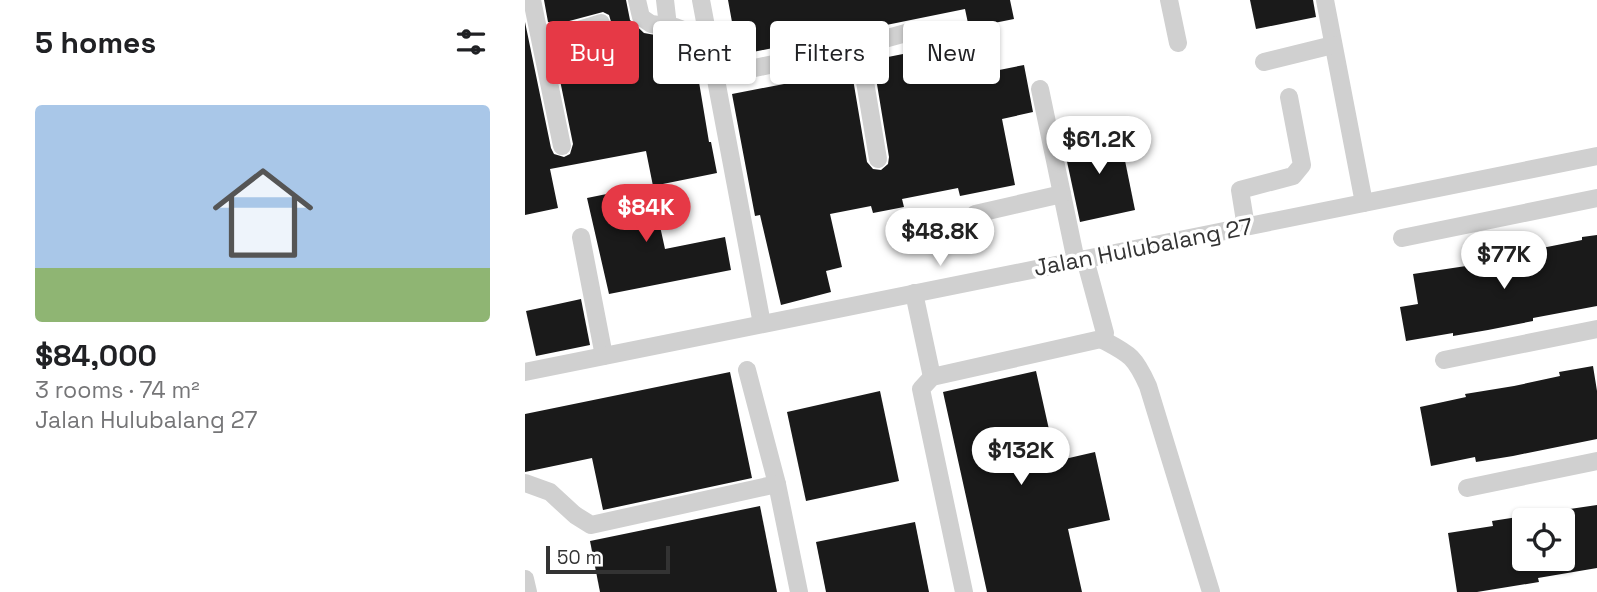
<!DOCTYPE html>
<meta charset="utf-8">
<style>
body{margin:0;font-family:"Space Grotesk",sans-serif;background:#f2f2f2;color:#202124;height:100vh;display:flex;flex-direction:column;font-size:26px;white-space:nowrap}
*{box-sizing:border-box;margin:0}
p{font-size:23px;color:#757577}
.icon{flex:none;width:38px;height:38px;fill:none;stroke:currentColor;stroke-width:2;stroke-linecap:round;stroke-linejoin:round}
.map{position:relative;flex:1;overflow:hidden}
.details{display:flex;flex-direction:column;background:#fff;width:525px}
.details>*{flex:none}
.banner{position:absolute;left:21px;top:21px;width:665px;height:63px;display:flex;gap:14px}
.fabs{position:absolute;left:987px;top:508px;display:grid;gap:14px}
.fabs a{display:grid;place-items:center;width:63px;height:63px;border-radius:7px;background:#fff;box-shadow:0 2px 5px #0004;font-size:35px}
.scale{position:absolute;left:21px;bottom:18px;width:124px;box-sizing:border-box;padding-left:7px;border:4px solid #333;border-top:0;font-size:19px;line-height:24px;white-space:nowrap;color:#333;-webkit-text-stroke:5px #fff;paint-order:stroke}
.price{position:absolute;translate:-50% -60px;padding:0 16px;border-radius:24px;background:#fff;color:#222;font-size:23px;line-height:46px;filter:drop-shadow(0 2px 4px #0008)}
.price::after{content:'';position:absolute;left:50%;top:42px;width:21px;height:16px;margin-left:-10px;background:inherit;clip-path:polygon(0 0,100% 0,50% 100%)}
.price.current{background:#e63946;color:#fff}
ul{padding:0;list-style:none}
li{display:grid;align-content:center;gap:14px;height:371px;padding:0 35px}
li span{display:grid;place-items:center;height:217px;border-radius:7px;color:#555}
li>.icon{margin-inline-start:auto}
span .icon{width:126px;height:126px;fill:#fffc;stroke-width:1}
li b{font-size:30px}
h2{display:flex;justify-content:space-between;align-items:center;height:84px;padding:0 35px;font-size:30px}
.tag{padding:0 24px;border-radius:7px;background:#fff;box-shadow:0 2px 5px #0004;font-size:24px;line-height:63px}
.tag.current{background:#e63946;color:#fff}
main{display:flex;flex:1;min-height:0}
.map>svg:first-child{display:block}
.building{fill:#1a1a1a}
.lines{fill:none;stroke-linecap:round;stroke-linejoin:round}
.minor{stroke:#d0d0d0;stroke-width:18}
.labels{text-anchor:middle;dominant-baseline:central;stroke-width:7;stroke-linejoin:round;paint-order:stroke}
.street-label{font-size:23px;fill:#333;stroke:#fff}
</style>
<main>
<section class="details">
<h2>5 homes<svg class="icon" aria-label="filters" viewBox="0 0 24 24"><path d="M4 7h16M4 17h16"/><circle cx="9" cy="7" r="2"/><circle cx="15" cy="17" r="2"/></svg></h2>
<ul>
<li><span style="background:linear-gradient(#a9c7e8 75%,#8fb573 0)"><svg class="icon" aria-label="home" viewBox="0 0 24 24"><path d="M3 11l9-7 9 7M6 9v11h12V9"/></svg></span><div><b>$84,000</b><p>3 rooms · 74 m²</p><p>Jalan Hulubalang 27</p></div></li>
</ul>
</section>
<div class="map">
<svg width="1072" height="592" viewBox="0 0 1072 592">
<rect width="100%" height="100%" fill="#fff"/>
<g class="building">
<path d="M19 0H101L105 20 119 33 147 38 168 46 184 142H186L192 173 128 186 121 151 25 169 33 208 0 215V22L26 148 29 154 39 157 45 154 48 144 28 46 37 47 79 34 87 25 84 15 78 12 33 24 23 22Z"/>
<path d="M203 0H485L489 19 444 28 440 9 213 55Z"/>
<path d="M725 0H788L791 17 731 29Z"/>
<path d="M398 50 404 84 499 65 508 112 477 119 490 185 435 196 433 188 377 199 379 207 348 213 346 206 305 214 317 267 301 271 306 292 256 305 235 215 230 216 207 94 316 73 318 81 328 79 342 162 348 169 356 170 363 164 364 157 348 60Z"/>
<path d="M594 131 610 210 555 222 538 143Z"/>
<path d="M126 185 140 249 200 237 206 270 84 294 62 198Z"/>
<path d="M1072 235V306L1008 318V321L963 330 928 336V333L881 341 875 307 893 304 888 274 961 263V260L1007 252V250L1057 240V237Z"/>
<path d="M56 299 65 345 11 356 1 311Z"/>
<path d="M1068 366 1072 391V439L988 456 951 462 950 457 906 466 895 407 941 397 940 394 989 386 1035 376 1034 372Z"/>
<path d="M511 371 531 461 570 452 585 520 543 529 557 592H462L418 392Z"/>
<path d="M205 372 227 478 78 510 67 458 0 472V414Z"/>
<path d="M355 391 374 481 281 501 262 412Z"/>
<path d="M1072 505V568L1013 578 1014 582 952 592H932L923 533 968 526 967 521 999 516V558H1038V510Z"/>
<path d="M235 506 252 592H75L65 541Z"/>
<path d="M390 522 404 592H301L291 542Z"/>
</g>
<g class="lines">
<g class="minor">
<path d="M7 0 37 146"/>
<path d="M112 0 116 17 126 24 150 27 185 40"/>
<path d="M140 0 143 26"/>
<path d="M176 0 237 324"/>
<path d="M644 0 653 43"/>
<path d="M800 0 839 203"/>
<path d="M15 32 34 36 76 23"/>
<path d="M334 46 353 159"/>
<path d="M739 62 808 45"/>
<path d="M192 76 334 46 388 31"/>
<path d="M515 89 551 261"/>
<path d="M450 214 537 194"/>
<path d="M721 227 715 190 768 176 777 165 764 97"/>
<path d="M56 237 79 356"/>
<path d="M877 238 1072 198"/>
<path d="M389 293 407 377"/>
<path d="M576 339C604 354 609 355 623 386L686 592"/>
<path d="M919 360 1072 329"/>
<path d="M222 370 252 484 274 592"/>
<path d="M0 372 1072 156"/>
<path d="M0 483 25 492 50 515 66 525 252 484"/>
<path d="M942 488 1072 461"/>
<path d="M0 579 3 592"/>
<path d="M439 592 396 389 407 377 576 339 580 333 560 259"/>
</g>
</g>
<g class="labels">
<g class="street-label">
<text transform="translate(618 247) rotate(-11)">Jalan Hulubalang 27</text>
</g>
</g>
</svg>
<div class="fabs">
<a><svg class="icon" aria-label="locate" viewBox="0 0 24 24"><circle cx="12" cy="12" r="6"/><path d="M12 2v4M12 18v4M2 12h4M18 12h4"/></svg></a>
</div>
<div class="scale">50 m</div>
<b class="price" style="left:574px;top:176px">$61.2K</b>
<b class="price current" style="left:121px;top:244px">$84K</b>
<b class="price" style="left:415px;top:268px">$48.8K</b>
<b class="price" style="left:979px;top:291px">$77K</b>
<b class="price" style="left:496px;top:487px">$132K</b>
<div class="banner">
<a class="tag current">Buy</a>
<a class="tag">Rent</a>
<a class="tag">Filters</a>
<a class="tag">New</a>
</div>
</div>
</main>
